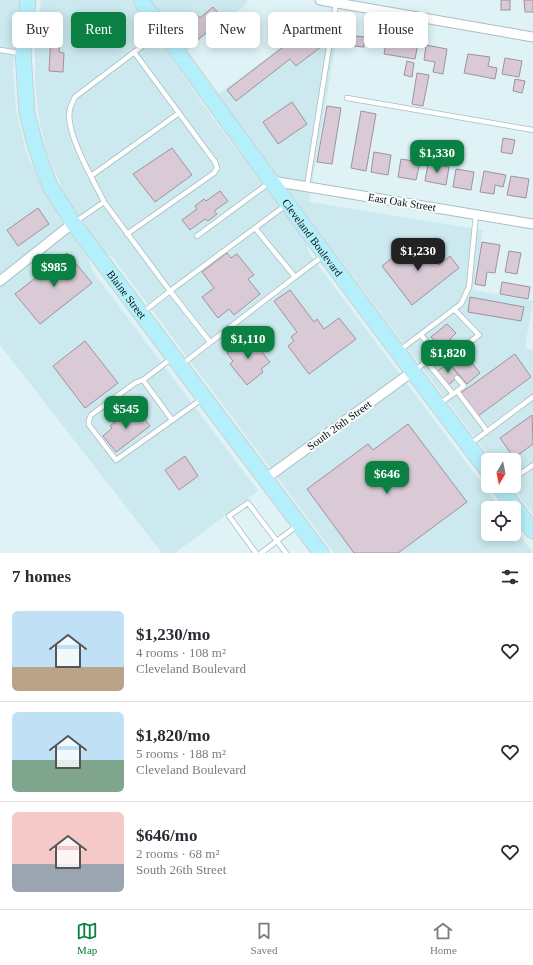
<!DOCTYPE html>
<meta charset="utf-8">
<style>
body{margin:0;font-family:Georgia,serif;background:#f7f7f7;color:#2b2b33;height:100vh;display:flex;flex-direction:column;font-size:15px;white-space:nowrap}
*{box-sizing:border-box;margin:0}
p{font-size:13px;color:#7c7c81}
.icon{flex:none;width:22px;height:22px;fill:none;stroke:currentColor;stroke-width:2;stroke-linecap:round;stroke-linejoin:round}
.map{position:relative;height:553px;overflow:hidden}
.details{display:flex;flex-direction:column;background:#fff;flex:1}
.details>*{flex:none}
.top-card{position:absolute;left:12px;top:12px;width:509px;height:36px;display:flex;gap:8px}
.needle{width:26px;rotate:190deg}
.fabs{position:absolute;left:481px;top:453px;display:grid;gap:8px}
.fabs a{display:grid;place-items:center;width:40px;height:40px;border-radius:6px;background:#fff;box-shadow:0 2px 10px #0003;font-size:20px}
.price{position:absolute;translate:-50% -34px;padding:0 9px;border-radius:8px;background:#0b8043;color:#fff;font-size:13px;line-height:26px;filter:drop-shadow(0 1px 2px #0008)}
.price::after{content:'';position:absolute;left:50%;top:24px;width:12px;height:9px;margin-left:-6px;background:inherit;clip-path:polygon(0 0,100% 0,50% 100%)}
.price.active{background:#222;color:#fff}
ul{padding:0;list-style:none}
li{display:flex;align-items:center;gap:12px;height:100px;padding:0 12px}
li+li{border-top:1px solid #e1e1e2}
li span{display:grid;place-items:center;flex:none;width:112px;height:80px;border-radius:6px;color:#555}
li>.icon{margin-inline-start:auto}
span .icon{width:48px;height:48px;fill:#fffc;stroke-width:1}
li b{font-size:17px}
h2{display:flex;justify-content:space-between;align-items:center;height:48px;padding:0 12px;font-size:17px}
.tag{padding:0 14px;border-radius:6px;background:#fff;box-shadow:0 2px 10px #0003;font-size:14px;line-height:36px}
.tag.active{background:#0b8043;color:#fff}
.dock{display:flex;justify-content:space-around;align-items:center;height:56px;border-top:1px solid #e1e1e2;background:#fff;font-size:11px;color:#7c7c81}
.dock a{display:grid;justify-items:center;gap:2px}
.dock .active{color:#0b8043}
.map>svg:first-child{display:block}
.built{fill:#cbe9ee}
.building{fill:#d9cad5;stroke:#a0929d}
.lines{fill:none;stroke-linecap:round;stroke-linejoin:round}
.service-casing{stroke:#aabec1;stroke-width:6}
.minor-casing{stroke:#aabec1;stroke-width:11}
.primary-casing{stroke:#cecfcf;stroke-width:17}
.service{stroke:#fff;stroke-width:4.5}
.minor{stroke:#fff;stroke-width:9}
.primary{stroke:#b4f0fb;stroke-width:15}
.labels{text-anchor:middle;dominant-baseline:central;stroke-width:4;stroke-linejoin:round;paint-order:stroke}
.street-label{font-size:11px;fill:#091011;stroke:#f9fdfe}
</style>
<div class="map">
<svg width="533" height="553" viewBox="0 0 533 553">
<rect width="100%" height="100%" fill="#dff3f7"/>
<g class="built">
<path d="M0 0H20L15 40 13 71 16 110 26 152 44 192 59 218 88 258 94 273 258 491 175 553H162L0 345Z"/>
<path d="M41 0H131L209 113 306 242 309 253 500 508H488V534H514V527L533 553H334L113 258 102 250 77 218 62 188 47 152 39 120 35 83V47Z"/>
<path d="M148 0H247V4L185 51Z"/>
<path d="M325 15 340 18 309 202 483 230 473 290 533 301 525 348 533 350V514L512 486H514V460H492L216 96Z"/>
</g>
<g class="building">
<rect x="501" y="0" width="9" height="10"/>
<path d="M524 0H533V12H525Z"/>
<path d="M213 7 223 19 196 41 182 23 195 13 200 18Z"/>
<path d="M321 18 329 28 319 35 326 43 296 66 290 59 236 101 227 90Z"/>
<path d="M336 34 365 37 364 47 335 44Z"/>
<path d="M51 36 60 37 59 52 64 53 63 72 49 71Z"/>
<path d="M387 38 418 43 415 59 384 54Z"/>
<path d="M426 45 447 49 443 74 433 72 435 62 424 60Z"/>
<path d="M468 54 490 57 488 66 497 68 495 79 464 73Z"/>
<path d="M505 58 522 61 519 77 502 74Z"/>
<path d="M407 61 414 63 412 77 404 75Z"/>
<path d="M417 73 429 75 423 106 412 104Z"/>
<path d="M515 79 525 81 522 93 513 91Z"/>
<path d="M292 102 307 124 278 144 263 122Z"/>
<path d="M327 106 341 108 332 164 317 162Z"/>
<path d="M361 111 376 114 366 171 351 168Z"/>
<path d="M503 138 515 140 512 154 501 152Z"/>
<path d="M172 148 192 175 155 202 133 174Z"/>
<path d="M374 152 391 155 388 175 371 172Z"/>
<path d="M401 159 420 162 416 180 398 177Z"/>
<path d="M428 164 449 167 446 185 425 181Z"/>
<path d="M456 169 474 172 471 190 453 187Z"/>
<path d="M484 171 506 175 503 187 495 185 494 194 480 192Z"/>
<path d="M511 176 529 179 526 198 507 195Z"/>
<path d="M220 191 228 201 214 211 217 214 208 221 205 219 190 230 182 220 197 209 195 206 204 199 206 201Z"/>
<path d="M38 208 49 224 18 246 7 230Z"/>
<path d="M482 242 500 245 495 273 487 272 485 286 475 284Z"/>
<path d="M422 243 439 265 450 256 459 268 412 305 382 266 407 246 411 251Z"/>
<path d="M509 251 521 253 517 274 505 272Z"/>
<path d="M67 253 92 283 40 324 15 294Z"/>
<path d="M227 253 231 258 237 254 254 275 248 279 260 294 234 315 229 309 218 318 202 297 214 288 202 272Z"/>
<path d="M502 282 530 287 528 299 500 294Z"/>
<path d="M290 290 314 322 317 319 324 329 339 318 356 339 309 374 288 346 294 341 291 337 297 332 274 301Z"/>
<path d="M470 297 524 307 521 321 468 312Z"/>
<path d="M447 324 456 333 450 339 456 346 446 356 431 337Z"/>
<path d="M249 336 270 362 261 369 263 372 247 385 230 364 233 361 227 353Z"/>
<path d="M85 341 118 383 85 408 53 366Z"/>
<path d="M463 352 480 373 467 384 449 363Z"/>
<path d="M515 354 531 377 478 416 461 393Z"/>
<path d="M449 363 459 376 447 386 436 372Z"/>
<path d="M137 409 150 426 116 452 103 436 112 428 110 426 124 415 126 418Z"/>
<path d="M532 415 533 444 514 458 500 438Z"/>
<path d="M408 424 467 502 398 553H354L307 489 368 444 373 450Z"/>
<path d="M185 456 198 476 179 490 165 470Z"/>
</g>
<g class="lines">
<defs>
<g id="service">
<path d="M0 50 20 53"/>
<path d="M347 98 533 130"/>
<path d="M91 176 179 113"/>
<path d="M307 186 336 3"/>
<path d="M104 202 170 291 142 313"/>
<path d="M75 222 104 202C94 181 64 131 70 109 71 105 73 101 75 97L161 32"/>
<path d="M255 228 286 205"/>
<path d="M127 234 214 173 217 168 215 162 134 52"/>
<path d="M197 236 269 183"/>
<path d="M295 277 323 256"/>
<path d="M421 335 437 354"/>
<path d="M400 350 461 304 469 287 476 214"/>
<path d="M172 358 143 380 135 383 91 415 89 420V425L116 460 202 399"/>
<path d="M427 362 453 394"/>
<path d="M181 365 295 277 255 228 170 291 210 342"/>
<path d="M415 370 437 354 444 362 479 335 454 309"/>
<path d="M143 380 172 420"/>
<path d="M457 391 487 431"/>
<path d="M439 404 464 386 457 378"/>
<path d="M470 444 533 397"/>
<path d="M514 478 533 465"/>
<path d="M256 553 229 516 248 503 286 553"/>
<path d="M261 553 298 525"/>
</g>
<g id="minor">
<path d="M320 0 533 37"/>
<path d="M272 181 533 224"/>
<path d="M0 281 73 223"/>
<path d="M265 479 412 372"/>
</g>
<g id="primary">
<path id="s1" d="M28 0 23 53 27 113 34 141 42 165 50 186 73 223 321 553"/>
<path id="s2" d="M141 0C253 160 370 316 488 471"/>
<path d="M499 486 533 531"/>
</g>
</defs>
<use href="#service" class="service-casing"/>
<use href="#minor" class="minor-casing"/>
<use href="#primary" class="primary-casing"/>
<use href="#service" class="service"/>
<use href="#minor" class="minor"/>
<use href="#primary" class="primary"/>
</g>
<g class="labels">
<g class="street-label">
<text transform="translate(402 202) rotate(9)">East Oak Street</text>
<text stroke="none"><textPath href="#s2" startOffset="293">Cleveland Boulevard</textPath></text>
<text stroke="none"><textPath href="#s1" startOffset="323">Blaine Street</textPath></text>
<text transform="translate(339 425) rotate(-36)">South 26th Street</text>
</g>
</g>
</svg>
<div class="fabs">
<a><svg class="needle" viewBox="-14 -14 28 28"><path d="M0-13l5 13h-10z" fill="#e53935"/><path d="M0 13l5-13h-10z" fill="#7c7c81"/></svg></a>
<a><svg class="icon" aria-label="locate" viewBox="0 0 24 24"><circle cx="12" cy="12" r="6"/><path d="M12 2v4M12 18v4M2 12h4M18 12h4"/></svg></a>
</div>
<b class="price" style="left:437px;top:174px">$1,330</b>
<b class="price active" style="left:418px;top:272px">$1,230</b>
<b class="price" style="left:54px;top:288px">$985</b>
<b class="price" style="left:248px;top:360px">$1,110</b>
<b class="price" style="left:448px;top:374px">$1,820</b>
<b class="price" style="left:126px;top:430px">$545</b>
<b class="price" style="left:387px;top:495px">$646</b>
<div class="top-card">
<a class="tag">Buy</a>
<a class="tag active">Rent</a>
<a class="tag">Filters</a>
<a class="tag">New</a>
<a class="tag">Apartment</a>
<a class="tag">House</a>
</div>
</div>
<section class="details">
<h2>7 homes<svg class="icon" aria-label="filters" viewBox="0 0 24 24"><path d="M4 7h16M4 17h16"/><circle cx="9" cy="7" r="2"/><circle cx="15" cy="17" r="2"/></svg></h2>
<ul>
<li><span style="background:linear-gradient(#bfe0f5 70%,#b9a48a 0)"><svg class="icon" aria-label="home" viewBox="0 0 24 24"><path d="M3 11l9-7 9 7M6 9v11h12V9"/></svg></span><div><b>$1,230/mo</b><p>4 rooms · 108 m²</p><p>Cleveland Boulevard</p></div><svg class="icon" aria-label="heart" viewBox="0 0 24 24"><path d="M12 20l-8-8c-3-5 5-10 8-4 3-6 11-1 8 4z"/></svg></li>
<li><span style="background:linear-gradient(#bfe0f5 60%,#7fa58c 0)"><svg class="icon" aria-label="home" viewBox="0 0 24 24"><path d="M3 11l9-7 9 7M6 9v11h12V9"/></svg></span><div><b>$1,820/mo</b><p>5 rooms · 188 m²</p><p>Cleveland Boulevard</p></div><svg class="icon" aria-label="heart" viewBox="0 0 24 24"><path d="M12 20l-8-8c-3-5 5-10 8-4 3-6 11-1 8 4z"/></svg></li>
<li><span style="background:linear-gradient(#f6c9c9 65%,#9aa5b1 0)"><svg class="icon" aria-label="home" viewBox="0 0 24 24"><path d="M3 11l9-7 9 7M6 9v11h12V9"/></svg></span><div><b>$646/mo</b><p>2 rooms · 68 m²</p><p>South 26th Street</p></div><svg class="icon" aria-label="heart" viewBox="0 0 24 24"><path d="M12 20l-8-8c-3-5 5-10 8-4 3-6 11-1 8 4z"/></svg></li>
</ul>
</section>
<nav class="dock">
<a class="active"><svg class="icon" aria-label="map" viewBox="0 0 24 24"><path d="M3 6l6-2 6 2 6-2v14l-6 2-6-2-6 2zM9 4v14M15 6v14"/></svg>Map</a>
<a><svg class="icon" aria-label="saved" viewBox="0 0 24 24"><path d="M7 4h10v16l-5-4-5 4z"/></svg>Saved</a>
<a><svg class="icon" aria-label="home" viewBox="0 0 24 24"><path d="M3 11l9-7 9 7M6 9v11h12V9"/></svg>Home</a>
</nav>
